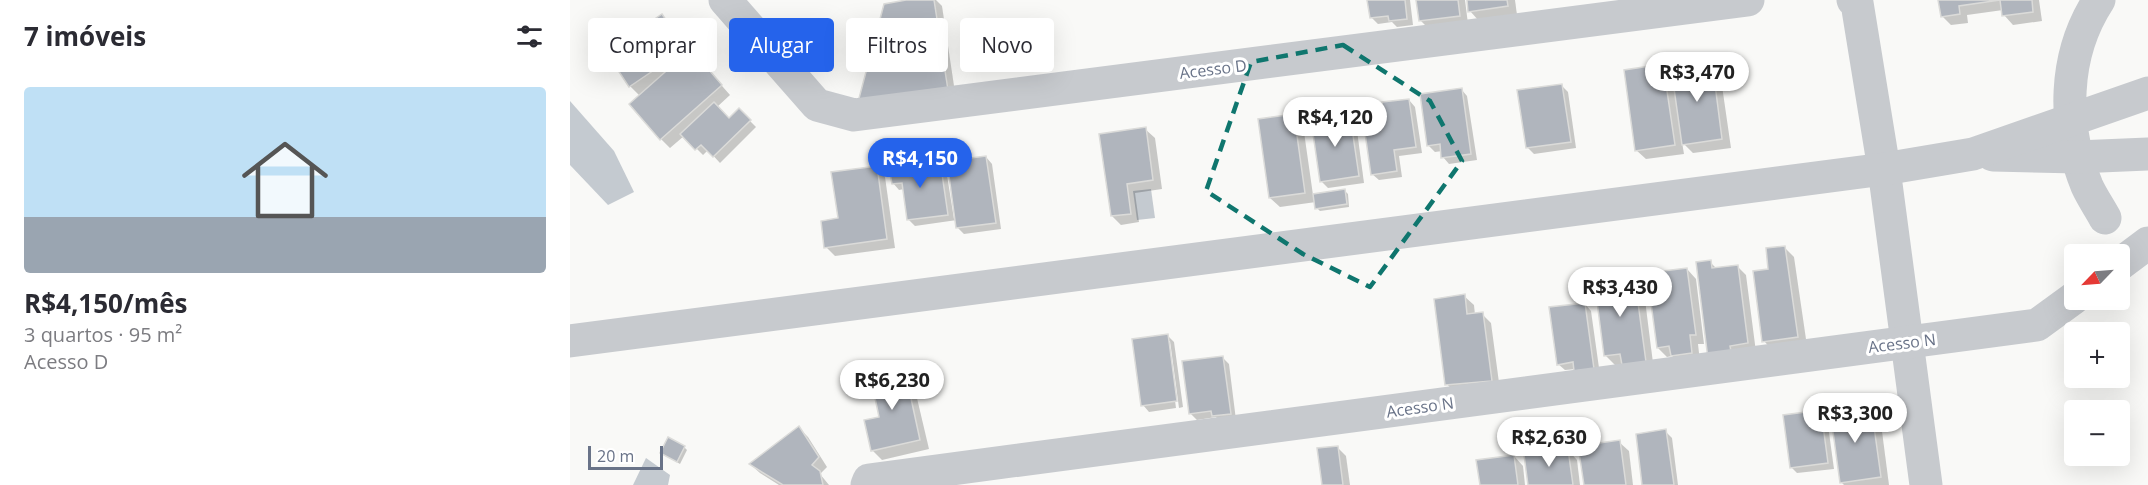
<!DOCTYPE html>
<html lang="pt">
<meta charset="utf-8">
<style>
body{margin:0;font-family:"Open Sans",sans-serif;background:#f2f2f3;color:#2b2b33;height:100vh;display:flex;flex-direction:column;font-size:22px;white-space:nowrap}
*{box-sizing:border-box;margin:0}
p{font-size:20px;color:#7c7c81}
.icon{flex:none;width:33px;height:33px;fill:none;stroke:currentColor;stroke-width:2;stroke-linecap:round;stroke-linejoin:round}
.map{position:relative;flex:1;overflow:hidden}
.panel{display:flex;flex-direction:column;background:#fff;width:570px}
.panel>*{flex:none}
.hud{position:absolute;left:18px;top:18px;width:570px;height:54px;display:flex;gap:12px}
.needle{width:39px;rotate:245deg}
.tools{position:absolute;left:1494px;top:244px;display:grid;gap:12px}
.tools a{display:grid;place-items:center;width:66px;height:66px;border-radius:6px;background:#fff;box-shadow:0 6px 24px #0002;font-size:30px}
.scale{position:absolute;left:18px;bottom:15px;width:75px;box-sizing:border-box;padding-left:6px;border:3px solid #697388;border-top:0;font-size:16px;line-height:21px;white-space:nowrap;color:#697388;-webkit-text-stroke:4px #fff;paint-order:stroke}
.price{position:absolute;translate:-50% -51px;padding:0 14px;border-radius:21px;background:#fff;color:#222;font-size:20px;line-height:39px;filter:drop-shadow(0 2px 3px #0008)}
.price::after{content:'';position:absolute;left:50%;top:36px;width:18px;height:14px;margin-left:-9px;background:inherit;clip-path:polygon(0 0,100% 0,50% 100%)}
.price.current{background:#2563eb;color:#fff}
ul{padding:0;list-style:none}
li{display:grid;align-content:center;gap:12px;height:318px;padding:0 24px}
li span{display:grid;place-items:center;height:186px;border-radius:6px;color:#555}
li>.icon{margin-inline-start:auto}
span .icon{width:108px;height:108px;fill:#fffc;stroke-width:1}
li b{font-size:26px}
h2{display:flex;justify-content:space-between;align-items:center;height:72px;padding:0 24px;font-size:26px}
.tag{padding:0 21px;border-radius:6px;background:#fff;box-shadow:0 6px 24px #0002;font-size:21px;line-height:54px}
.tag.current{background:#2563eb;color:#fff}
main{display:flex;flex:1;min-height:0}
.map>svg:first-child{display:block}
.water{fill:#c4cad0}
.shadow{fill:#0003}
.building{fill:#b0b5bd;stroke:#dbdbd9;stroke-width:1.5}
.lines{fill:none;stroke-linecap:round;stroke-linejoin:round}
.minor{stroke:#c7cace;stroke-width:33}
.marked{fill:none;stroke:#0f766e;stroke-width:4.5;stroke-dasharray:12 8;stroke-linejoin:round}
.labels{text-anchor:middle;dominant-baseline:central;stroke-width:6;stroke-linejoin:round;paint-order:stroke}
.street-label{font-size:16px;fill:#697388;stroke:#fff}
</style>
<main>
<section class="panel">
<h2>7 imóveis<svg class="icon" aria-label="filters" viewBox="0 0 24 24"><path d="M4 7h16M4 17h16"/><circle cx="9" cy="7" r="2"/><circle cx="15" cy="17" r="2"/></svg></h2>
<ul>
<li><span style="background:linear-gradient(#bfe0f5 70%,#9aa5b1 0)"><svg class="icon" aria-label="home" viewBox="0 0 24 24"><path d="M3 11l9-7 9 7M6 9v11h12V9"/></svg></span><div><b>R$4,150/mês</b><p>3 quartos · 95 m²</p><p>Acesso D</p></div></li>
</ul>
</section>
<div class="map">
<svg width="1578" height="485" viewBox="0 0 1578 485">
<rect width="100%" height="100%" fill="#f9f9f7"/>
<g class="water">
<path d="M0 101 44 151 64 192 38 205 0 165Z"/>
<path d="M581 189 585 218 567 220 563 191Z"/>
<path d="M76 458 100 475 98 485H63Z"/>
</g>
<g class="shadow">
<path d="M344 0H366L372 6 386 99 299 110Z"/>
<path d="M799 0H840L843 25 827 27 822 22 808 24 801 17Z"/>
<path d="M848 0H895L898 24 860 30 851 21Z"/>
<path d="M898 0H945L947 15 909 21 900 11Z"/>
<path d="M1370 0H1469L1472 21 1443 25 1434 15 1433 10 1397 15 1398 23 1381 25 1372 16Z"/>
<path d="M91 16 101 25 119 53 130 61 160 95 147 107 159 120 169 110 186 127 150 163 138 150 133 155 114 136 100 148 91 139 70 96 60 86 38 53Z"/>
<path d="M1141 63 1150 72 1161 148 1123 153 1112 142 1114 154 1076 159 1066 150 1093 66 1104 77Z"/>
<path d="M992 86 998 92 1006 148 964 154 957 147Z"/>
<path d="M891 89 897 96 907 160 879 164 873 157 872 151 865 152 858 145Z"/>
<path d="M839 100 845 107 852 153 829 156 832 177 809 180 802 174 816 117Z"/>
<path d="M724 116 733 125 743 195 775 191 778 194 779 207 750 211 747 208 746 202 710 207 700 198Z"/>
<path d="M780 117 786 123 794 183 758 188 751 181Z"/>
<path d="M575 129 585 138 592 189 565 193 569 222 551 225 542 216Z"/>
<path d="M416 157 422 164 431 229 394 234 388 228 387 220 345 226 338 219 334 189 329 190 323 183 350 159 357 166V170L371 168 377 175 384 219 387 218Z"/>
<path d="M306 167 315 177 325 248 265 256 256 247 269 219Z"/>
<path d="M1215 248 1224 257 1237 346 1203 351 1194 341 1200 270Z"/>
<path d="M1140 262 1147 269 1167 266 1176 275 1186 352 1149 368Z"/>
<path d="M1117 269 1126 279 1134 344H1128L1130 362 1111 365 1102 356 1097 357 1088 348Z"/>
<path d="M1063 275 1073 284 1084 371 1045 365 1036 356Z"/>
<path d="M894 296 904 305 905 315 912 314 921 323 930 390 886 394 877 384Z"/>
<path d="M1015 304 1021 311 1030 375 1006 369 995 370 988 364Z"/>
<path d="M597 335 604 342 613 407 609 408 600 341H597L606 408 579 412 573 405Z"/>
<path d="M652 357 659 364 666 420 650 422 646 417 627 420 620 413Z"/>
<path d="M333 368 342 377 359 449 312 460 303 451 311 418Z"/>
<path d="M1300 407 1310 416 1319 485H1274L1271 482Z"/>
<path d="M1250 412 1257 418 1264 469 1227 473 1221 467Z"/>
<path d="M229 428 238 437 257 467 250 474 259 485H209L190 473 181 465Z"/>
<path d="M1095 431 1102 438 1108 485H1074Z"/>
<path d="M1049 442 1059 451 1063 485H1015Z"/>
<path d="M114 447 117 450 110 464 95 455Z"/>
<path d="M767 447 776 456 780 485H753Z"/>
<path d="M998 450 1007 460 1010 485H959Z"/>
<path d="M944 456 953 466 955 485H911Z"/>
</g>
<g class="building">
<path d="M336 0H364L378 90 288 102 314 4Z"/>
<path d="M797 0H835L837 19 819 21 818 16 800 18Z"/>
<path d="M846 0H888L890 16 849 21Z"/>
<path d="M897 0H937L938 6 898 12Z"/>
<path d="M1368 0H1462L1463 12 1432 16 1430 0 1389 6 1390 14 1371 17Z"/>
<path d="M92 14 115 49 59 87 36 52Z"/>
<path d="M121 49 152 85 90 140 59 104Z"/>
<path d="M1142 61 1152 139 1112 145 1101 67Z"/>
<path d="M1093 64 1105 145 1065 151 1054 70Z"/>
<path d="M992 84 1001 142 956 148 947 90Z"/>
<path d="M892 88 901 154 871 158 870 144 857 146 850 94Z"/>
<path d="M839 99 846 147 824 150 827 171 801 175 793 119 814 116 812 102Z"/>
<path d="M144 102 159 118 169 108 181 120 143 157 131 145 125 150 110 134Z"/>
<path d="M724 114 735 193 699 198 688 119Z"/>
<path d="M780 115 789 176 750 182 741 120Z"/>
<path d="M576 127 583 180 557 184 561 214 541 216 529 134Z"/>
<path d="M416 156 426 223 386 228 377 161Z"/>
<path d="M351 158 352 170 371 167 378 215 337 220 332 183 322 184 318 163Z"/>
<path d="M307 166 317 239 254 248 251 221 268 218 261 172Z"/>
<path d="M775 189 777 204 745 209 743 194Z"/>
<path d="M1215 246 1228 337 1192 342 1183 271 1198 269 1196 248Z"/>
<path d="M1141 260 1142 268 1168 265 1178 343 1160 346 1162 356 1138 359 1126 262Z"/>
<path d="M1117 268 1126 335H1120L1122 353 1101 356 1099 346 1087 348 1077 273Z"/>
<path d="M1064 273 1076 362 1052 365 1050 354 1034 356 1024 278Z"/>
<path d="M895 294 897 314 913 312 922 381 875 385 864 299Z"/>
<path d="M1015 303 1024 369 1004 371 1003 362 987 365 979 307Z"/>
<path d="M598 334 607 401 571 406 562 339Z"/>
<path d="M653 356 661 414 642 416 641 411 619 414 612 361Z"/>
<path d="M334 366 350 440 301 451 294 420 309 417 300 374Z"/>
<path d="M1301 405 1311 477 1270 483 1260 410Z"/>
<path d="M1251 410 1258 463 1220 468 1213 415Z"/>
<path d="M229 426 249 457 242 465 250 471 253 485H213L179 464Z"/>
<path d="M1096 429 1104 485H1072L1066 434Z"/>
<path d="M98 437 115 446 107 462 90 453Z"/>
<path d="M1050 440 1056 485H1014L1008 446Z"/>
<path d="M768 446 773 485H752L747 448Z"/>
<path d="M998 449 1003 485H958L954 455Z"/>
<path d="M944 455 948 485H910L906 460Z"/>
</g>
<g class="lines">
<g class="minor">
<path d="M155 0 247 105 284 115 1178 0"/>
<path d="M1283 0 1287 3 1314 169 1356 485"/>
<path d="M1529 0C1493 55 1492 125 1517 186 1522 197 1529 207 1535 218"/>
<path d="M1423 155 1507 157 1578 154"/>
<path d="M1550 264 1578 243"/>
<path d="M0 341 1314 169 1403 154 1578 93"/>
<path d="M297 485 299 480 1467 325 1504 298"/>
</g>
</g>
<path class="marked" d="M773 45 860 101 892 161 800 287 733 254 636 191 681 62Z"/>
<g class="labels">
<g class="street-label">
<text transform="translate(643 69) rotate(-7)">Acesso D</text>
<text transform="translate(1332 343) rotate(-7)">Acesso N</text>
<text transform="translate(850 407) rotate(-8)">Acesso N</text>
</g>
</g>
</svg>
<div class="tools">
<a><svg class="needle" viewBox="-14 -14 28 28"><path d="M0-13l5 13h-10z" fill="#e53935"/><path d="M0 13l5-13h-10z" fill="#7c7c81"/></svg></a>
<a>+</a>
<a>−</a>
</div>
<div class="scale">20 m</div>
<b class="price" style="left:1127px;top:103px">R$3,470</b>
<b class="price" style="left:765px;top:148px">R$4,120</b>
<b class="price current" style="left:350px;top:189px">R$4,150</b>
<b class="price" style="left:1050px;top:318px">R$3,430</b>
<b class="price" style="left:322px;top:411px">R$6,230</b>
<b class="price" style="left:1285px;top:444px">R$3,300</b>
<b class="price" style="left:979px;top:468px">R$2,630</b>
<div class="hud">
<a class="tag">Comprar</a>
<a class="tag current">Alugar</a>
<a class="tag">Filtros</a>
<a class="tag">Novo</a>
</div>
</div>
</main>
